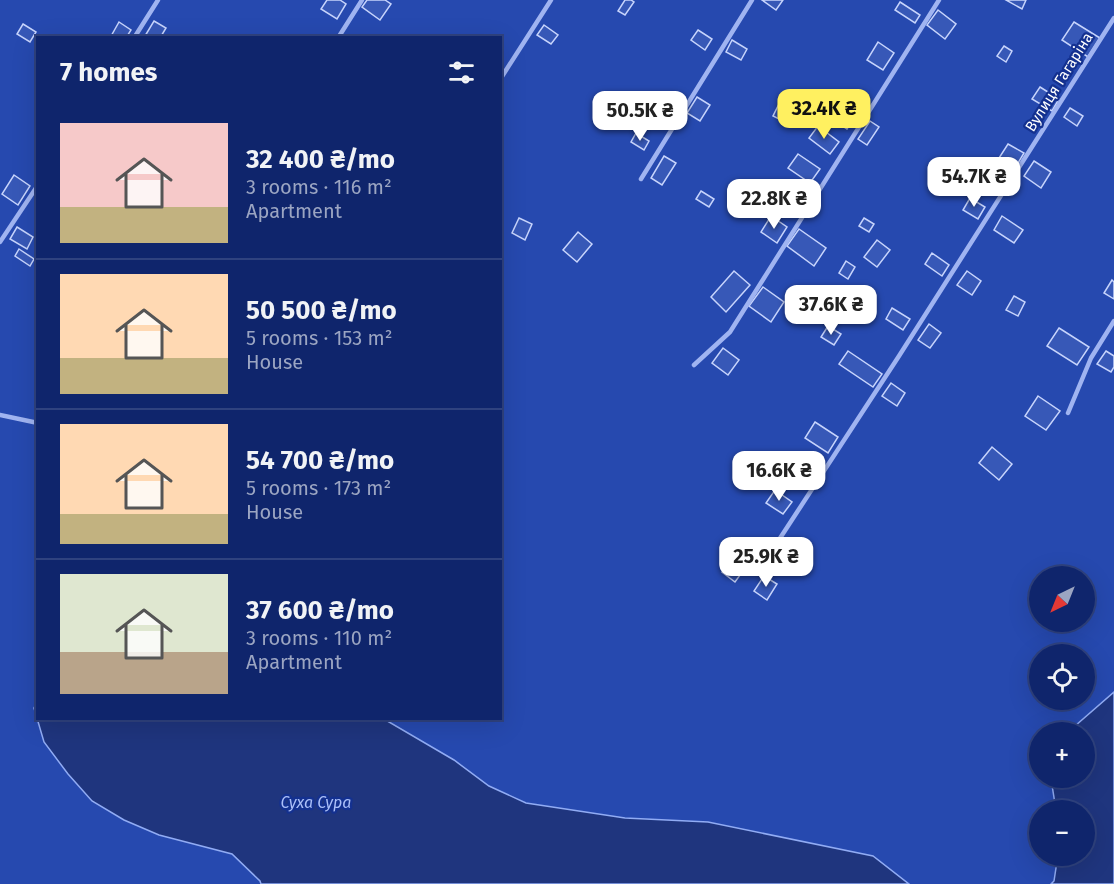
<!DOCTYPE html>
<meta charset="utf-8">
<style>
body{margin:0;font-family:"Fira Sans",sans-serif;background:#182d72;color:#f1f3f6;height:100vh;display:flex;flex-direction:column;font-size:22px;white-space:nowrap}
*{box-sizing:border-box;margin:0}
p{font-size:20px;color:#9ba5c2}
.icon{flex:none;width:33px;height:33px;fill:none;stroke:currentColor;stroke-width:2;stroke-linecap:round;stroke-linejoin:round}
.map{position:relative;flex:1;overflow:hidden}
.sheet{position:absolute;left:36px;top:36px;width:466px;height:684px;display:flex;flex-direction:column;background:#0f256c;border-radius:0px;box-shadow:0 6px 24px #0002,0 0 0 2px #2f427f}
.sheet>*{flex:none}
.needle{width:39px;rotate:223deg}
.controls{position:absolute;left:1029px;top:566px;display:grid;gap:12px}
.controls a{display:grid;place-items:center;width:66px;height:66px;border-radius:50%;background:#0f256c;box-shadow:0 6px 24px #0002,0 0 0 2px #2f427f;font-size:30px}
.price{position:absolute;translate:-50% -51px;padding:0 14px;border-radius:12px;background:#fff;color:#222;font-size:20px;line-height:39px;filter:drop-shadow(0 2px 3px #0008)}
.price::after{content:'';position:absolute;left:50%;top:36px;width:18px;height:14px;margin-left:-9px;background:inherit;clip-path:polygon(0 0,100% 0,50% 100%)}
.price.on{background:#fff060;color:#111}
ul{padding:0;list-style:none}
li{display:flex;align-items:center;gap:18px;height:150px;padding:0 24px}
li+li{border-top:2px solid #2f427f}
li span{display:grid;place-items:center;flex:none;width:168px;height:120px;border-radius:0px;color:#555}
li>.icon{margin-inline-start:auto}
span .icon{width:72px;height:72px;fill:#fffc;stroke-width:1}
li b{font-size:26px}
h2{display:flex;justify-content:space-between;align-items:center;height:72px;padding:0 24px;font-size:26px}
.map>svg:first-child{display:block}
.green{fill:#2649af;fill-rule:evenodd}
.water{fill:#1f357e;stroke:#91acf4;stroke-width:1.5}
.building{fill:#3758b7;stroke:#c7d4fc;stroke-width:1.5}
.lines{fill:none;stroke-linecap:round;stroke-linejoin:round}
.lane{stroke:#a0b4f1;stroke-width:4.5}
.labels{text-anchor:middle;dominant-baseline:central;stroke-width:4.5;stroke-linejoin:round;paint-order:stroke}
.street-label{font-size:15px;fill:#fff;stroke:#143190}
.water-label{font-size:16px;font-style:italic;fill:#abbff8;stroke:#143190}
</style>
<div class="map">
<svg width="1114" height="884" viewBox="0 0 1114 884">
<rect width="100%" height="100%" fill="#143190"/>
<path class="green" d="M0 0H1114V692L1075 726 1072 732H1040V777H1054L1052 785 1056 810H1040V855H1058L1054 881 1051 884H909L873 856 708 822 625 818 526 803 489 786 454 760 384 719 501 718V38H38V702L34 709 44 742 68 774 92 801 159 835 232 854 260 881 261 884H0ZM1040 576H1084V621H1040ZM1040 654H1084V699H1040Z"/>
<g class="water">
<path d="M1114 692V884H1051L1054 881 1058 855H1084V810H1056L1052 785 1054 777H1084V732H1072L1075 726Z"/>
<path d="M37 702 38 718 384 719 454 760 489 786 526 803 625 818 708 822 873 856 909 884H261L260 881 232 854 159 835 124 820 92 801 68 774 44 742 34 708Z"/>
</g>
<g class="building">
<path d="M327 0H340L346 4 337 19 321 9Z"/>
<path d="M367 0H385L391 4 380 20 362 7Z"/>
<path d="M625 0H631L634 2 625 15 618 11Z"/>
<path d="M762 0H783L776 10Z"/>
<path d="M1006 0H1026L1022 9Z"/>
<path d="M900 2 920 15 915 23 895 10Z"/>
<path d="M938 10 956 24 945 39 927 25Z"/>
<path d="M154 21 166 28 160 38H147L145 36Z"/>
<path d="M119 22 131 30 126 38H110Z"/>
<path d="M1074 22 1100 38 1088 57 1062 40Z"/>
<path d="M23 24 36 32 30 42 17 34Z"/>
<path d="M544 25 558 35 551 44 537 35Z"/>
<path d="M698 30 712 39 705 50 691 40Z"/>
<path d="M732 40 747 49 741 60 726 52Z"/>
<path d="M878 42 894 53 883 70 867 60Z"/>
<path d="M1004 46 1012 51 1006 62 997 56Z"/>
<path d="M1040 87 1059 99 1052 111 1032 99Z"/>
<path d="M697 97 710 105 700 121 687 113Z"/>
<path d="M780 102 793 108 785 122 773 116Z"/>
<path d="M841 107 855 117 847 129 833 120Z"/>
<path d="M1070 108 1083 116 1077 126 1064 117Z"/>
<path d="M870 121 879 127 867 145 858 139Z"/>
<path d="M818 126 839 142 830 154 809 138Z"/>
<path d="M636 133 649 141 644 150 631 142Z"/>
<path d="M1008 144 1024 153 1015 168 999 158Z"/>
<path d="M798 154 820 169 810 183 788 168Z"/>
<path d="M664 156 676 163 662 185 651 178Z"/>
<path d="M1034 161 1051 172 1041 188 1024 176Z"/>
<path d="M14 175 30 186 18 205 2 194Z"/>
<path d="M701 191 714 199 709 207 696 199Z"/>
<path d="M970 198 985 207 978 219 963 210Z"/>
<path d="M771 216 787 227 777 243 761 232Z"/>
<path d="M1002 216 1023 230 1014 243 994 230Z"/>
<path d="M519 218 532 224 525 240 512 233Z"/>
<path d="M864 218 874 224 869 232 859 226Z"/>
<path d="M17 227 33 237 27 249 10 239Z"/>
<path d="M799 229 826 248 814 266 787 246Z"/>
<path d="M578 232 592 244 577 262 563 250Z"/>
<path d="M877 240 890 250 877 267 864 257Z"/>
<path d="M19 249 34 259 30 266 15 256Z"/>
<path d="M932 253 949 265 942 276 925 264Z"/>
<path d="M846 261 855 267 848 279 839 273Z"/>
<path d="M734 271 750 285 726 312 711 297Z"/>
<path d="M967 271 981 281 972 295 957 285Z"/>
<path d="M1112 280 1114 282V299L1104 293Z"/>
<path d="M763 287 784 302 771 322 749 306Z"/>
<path d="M1014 296 1025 302 1018 316 1006 310Z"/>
<path d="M892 308 910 319 903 330 886 319Z"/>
<path d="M929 324 941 333 930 348 918 340Z"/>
<path d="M828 326 841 334 834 345 821 337Z"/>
<path d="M1059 328 1089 347 1077 365 1047 346Z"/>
<path d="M723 348 739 360 728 375 712 363Z"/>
<path d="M848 351 882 374 873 387 839 364Z"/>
<path d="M1106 351 1114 356V367L1111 372 1097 364Z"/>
<path d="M891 383 905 393 897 406 882 396Z"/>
<path d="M1038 396 1060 411 1046 430 1025 416Z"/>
<path d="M815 422 838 437 828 453 805 438Z"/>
<path d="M992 447 1012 464 999 480 979 463Z"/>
<path d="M775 490 792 502 783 514 766 503Z"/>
<path d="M732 558 746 567 735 582 722 572Z"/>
<path d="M764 576 777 584 767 600 754 591Z"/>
</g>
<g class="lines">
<g class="lane">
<path d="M134 38 158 0"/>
<path d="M338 38 362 0"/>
<path d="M501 78 551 0"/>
<path d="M641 179 752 0"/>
<path d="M0 242 38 185"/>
<path d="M694 365 730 332 939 0"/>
<path d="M1068 413 1091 358 1114 321"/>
<path d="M0 415 38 423"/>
<path d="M771 552 899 356 1114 18"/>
</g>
</g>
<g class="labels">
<g class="street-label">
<text transform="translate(1059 82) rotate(-58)">Вулиця Гагаріна</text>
</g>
<g class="water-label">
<text x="316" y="802">Суха Сура</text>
</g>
</g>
</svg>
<div class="controls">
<a><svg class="needle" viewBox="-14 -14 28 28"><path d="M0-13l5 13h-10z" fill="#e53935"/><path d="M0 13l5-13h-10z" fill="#9ba5c2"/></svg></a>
<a><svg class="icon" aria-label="locate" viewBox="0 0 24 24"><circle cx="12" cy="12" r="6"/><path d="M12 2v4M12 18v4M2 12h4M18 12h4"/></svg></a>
<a>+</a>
<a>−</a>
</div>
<b class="price on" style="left:824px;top:140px">32.4K ₴</b>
<b class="price" style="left:640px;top:142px">50.5K ₴</b>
<b class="price" style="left:974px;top:208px">54.7K ₴</b>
<b class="price" style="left:774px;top:230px">22.8K ₴</b>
<b class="price" style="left:831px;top:336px">37.6K ₴</b>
<b class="price" style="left:779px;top:502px">16.6K ₴</b>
<b class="price" style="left:766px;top:588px">25.9K ₴</b>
<section class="sheet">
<h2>7 homes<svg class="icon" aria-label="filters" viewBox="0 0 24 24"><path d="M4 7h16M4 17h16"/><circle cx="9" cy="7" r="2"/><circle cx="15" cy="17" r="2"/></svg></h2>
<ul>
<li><span style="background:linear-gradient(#f6c9c9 70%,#c2b280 0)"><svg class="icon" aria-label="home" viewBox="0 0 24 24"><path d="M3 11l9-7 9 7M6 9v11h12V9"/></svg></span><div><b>32 400 ₴/mo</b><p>3 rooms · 116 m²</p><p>Apartment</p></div></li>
<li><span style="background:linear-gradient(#ffd9b3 70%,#c2b280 0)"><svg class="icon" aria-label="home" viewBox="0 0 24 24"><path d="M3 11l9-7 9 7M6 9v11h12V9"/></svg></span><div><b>50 500 ₴/mo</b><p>5 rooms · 153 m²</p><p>House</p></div></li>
<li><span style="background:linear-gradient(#ffd9b3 75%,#c2b280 0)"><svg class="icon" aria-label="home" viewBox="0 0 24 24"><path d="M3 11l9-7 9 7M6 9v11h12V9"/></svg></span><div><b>54 700 ₴/mo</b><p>5 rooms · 173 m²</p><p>House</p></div></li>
<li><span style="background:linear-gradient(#dfe7d0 65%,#b9a48a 0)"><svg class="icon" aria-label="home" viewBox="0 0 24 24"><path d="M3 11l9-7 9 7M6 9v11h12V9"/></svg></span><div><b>37 600 ₴/mo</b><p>3 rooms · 110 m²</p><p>Apartment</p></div></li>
</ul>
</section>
</div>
